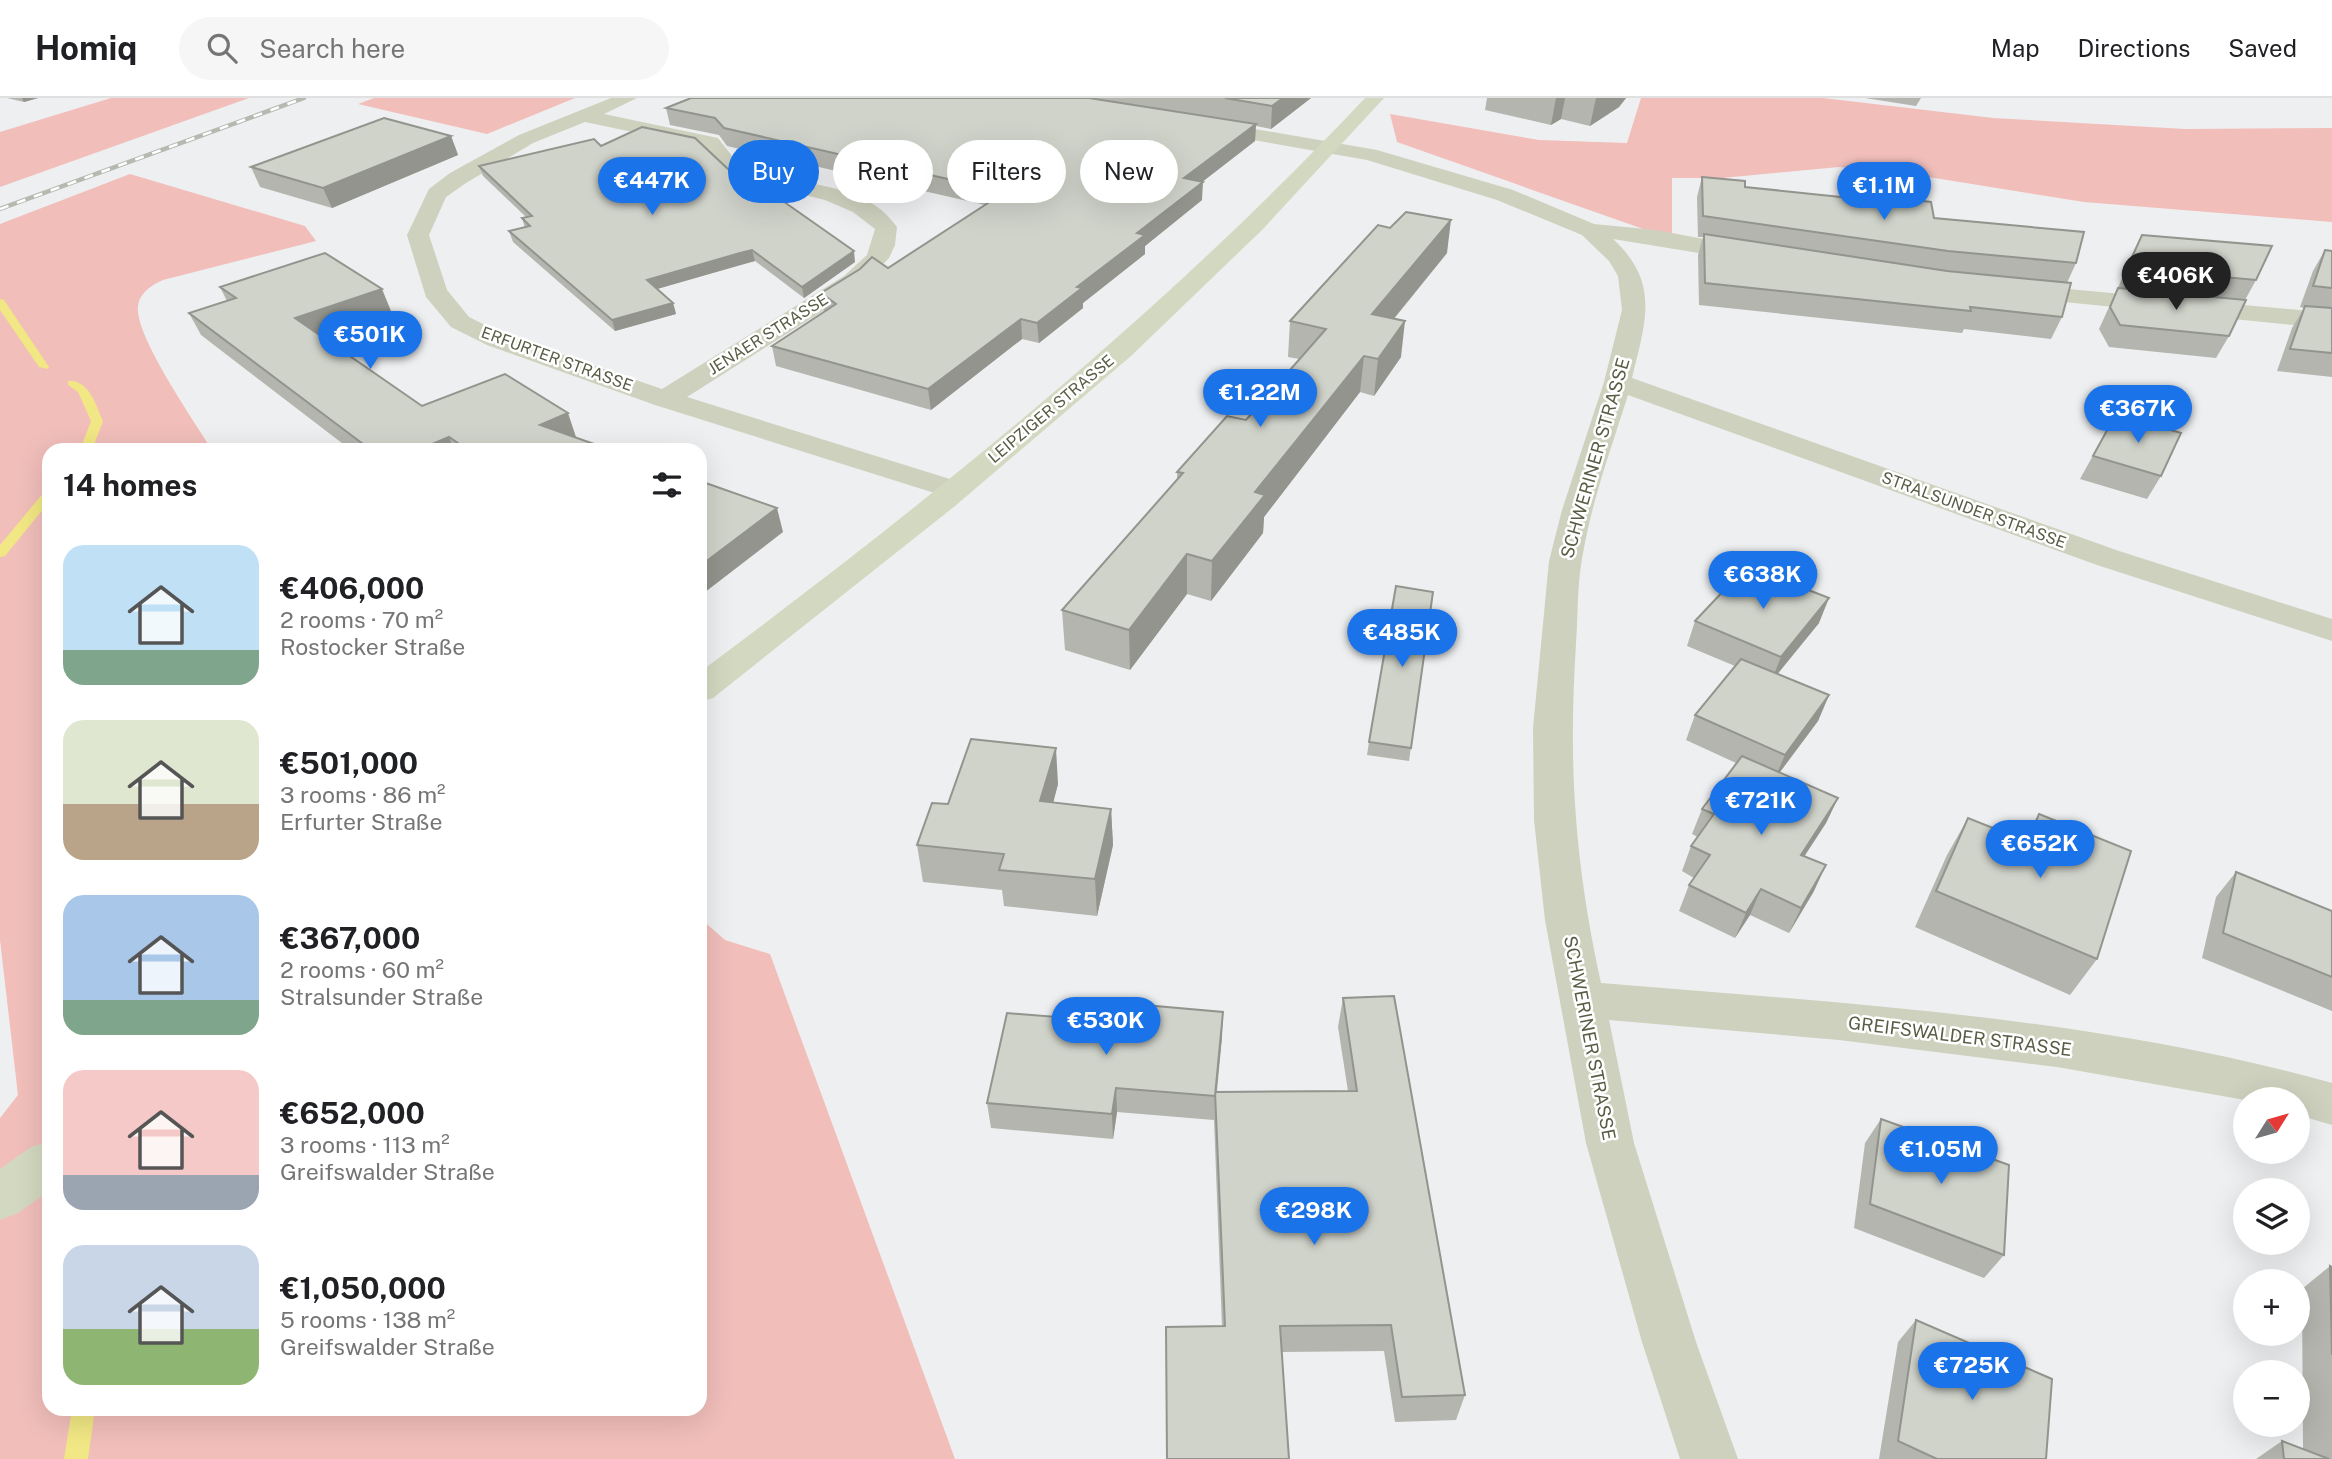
<!DOCTYPE html>
<meta charset="utf-8">
<style>
body{margin:0;font-family:"Public Sans",sans-serif;background:#f6f6f6;color:#202124;height:100vh;display:flex;flex-direction:column;font-size:26px;white-space:nowrap}
*{box-sizing:border-box;margin:0}
p{font-size:23px;color:#757577}
.icon{flex:none;width:38px;height:38px;fill:none;stroke:currentColor;stroke-width:2;stroke-linecap:round;stroke-linejoin:round}
.map{position:relative;flex:1;overflow:hidden}
.sheet{position:absolute;left:42px;top:345px;width:665px;height:973px;display:flex;flex-direction:column;background:#fff;border-radius:21px;box-shadow:0 7px 28px #0002}
.sheet>*{flex:none}
.guide{position:absolute;left:728px;top:42px;width:665px;height:63px;display:flex;gap:14px}
.needle{width:46px;rotate:53deg}
.buttons{position:absolute;left:2233px;top:989px;display:grid;gap:14px}
.buttons a{display:grid;place-items:center;width:77px;height:77px;border-radius:50%;background:#fff;box-shadow:0 7px 28px #0002;font-size:35px}
.price{position:absolute;translate:-50% -60px;padding:0 16px;border-radius:24px;background:#1a73e8;color:#fff;font-size:23px;line-height:46px;filter:drop-shadow(0 2px 4px #0008)}
.price::after{content:'';position:absolute;left:50%;top:42px;width:21px;height:16px;margin-left:-10px;background:inherit;clip-path:polygon(0 0,100% 0,50% 100%)}
.price.current{background:#222;color:#fff}
ul{padding:0;list-style:none}
li{display:flex;align-items:center;gap:21px;height:175px;padding:0 21px}
li span{display:grid;place-items:center;flex:none;width:196px;height:140px;border-radius:21px;color:#555}
li>.icon{margin-inline-start:auto}
span .icon{width:84px;height:84px;fill:#fffc;stroke-width:1}
li b{font-size:30px}
h2{display:flex;justify-content:space-between;align-items:center;height:84px;padding:0 21px;font-size:30px}
.chip{padding:0 24px;border-radius:32px;background:#fff;box-shadow:0 7px 28px #0002;font-size:24px;line-height:63px}
.chip.current{background:#1a73e8;color:#fff}
header{display:flex;align-items:center;gap:42px;box-sizing:border-box;height:98px;padding:0 35px;background:#fff;border-bottom:2px solid #e0e0e0}
header strong{font-size:33px}
nav{display:flex;gap:38px;margin-inline-start:auto;font-size:24px}
.search{width:490px;height:63px;background:#f6f6f6;display:flex;align-items:center;gap:18px;box-sizing:border-box;padding:0 24px;border-radius:38px;color:#757577;font-size:26px}
.map>svg:first-child{display:block}
.green{fill:#f1beba}
.lines{fill:none;stroke-linecap:round;stroke-linejoin:round}
.stream{fill:#f1e784;fill-rule:evenodd}
.minor{fill:#ced1be;fill-rule:evenodd}
.secondary{fill:#d3d8c0;fill-rule:evenodd}
.rail-casing{stroke:#b6b9b0;stroke-width:4.5}
.rail{stroke:#fff;stroke-width:2.5;stroke-dasharray:9;stroke-linecap:butt}
.wall{fill:#b3b5ae}
.shaded-wall{fill:#92948d}
.building{fill:#d0d3ca;stroke:#92948d;stroke-width:2}
.labels{text-anchor:middle;dominant-baseline:central;stroke-width:5;stroke-linejoin:round;paint-order:stroke}
.far-street-label{font-size:16px;fill:#595d45;stroke:#fff}
.street-label{font-size:18px;fill:#595d45;stroke:#fff}
</style>
<header>
<strong>Homiq</strong>
<div class="search"><svg class="icon" aria-label="search" viewBox="0 0 24 24"><circle cx="10" cy="10" r="6"/><path d="M15 15l6 6"/></svg>Search here</div>
<nav><a>Map</a><a>Directions</a><a>Saved</a></nav>
</header>
<div class="map">
<svg width="2332" height="1361" viewBox="0 0 2332 1361">
<rect width="100%" height="100%" fill="#eeeff1"/>
<g class="green">
<path d="M111 0H249L0 89V34Z"/>
<path d="M374 0H575L487 36 358 6Z"/>
<path d="M1641 0H1823L1993 20 2185 31 2332 30V124L2084 104 1916 77 1839 69 1722 80H1672V138L1646 132 1397 44 1390 16 1539 42 1627 45Z"/>
<path d="M130 76 305 128 316 143 163 182C152 187 140 194 138 208 134 237 195 324 212 352H49V520L43 524 49 528V1311H700V820L725 842 770 856 955 1361H0V1020L18 997 0 842V126Z"/>
</g>
<g class="lines">
<g class="stream">
<path d="M0 201 4 202 49 269 48 271 39 269 0 212Z"/>
<path d="M68 283C89 281 96 307 103 323L92 352H80L91 323 78 294 68 287Z"/>
<path d="M49 392V404L5 458 0 459V447L45 393Z"/>
<path d="M72 1311H95L88 1361H64Z"/>
</g>
<g class="minor">
<path d="M611 0H637L604 16 718 40 735 62 747 70C795 89 864 81 897 129L895 147 889 160 862 188 687 299 966 386 970 392 966 398 955 401 944 398 655 307 487 247 451 229 426 199 407 137 429 91 450 75 519 37ZM585 24 704 49 721 70 732 79 825 102 853 114 875 131 867 157 844 178 662 291 505 237 469 219 447 192 429 137 446 99 466 85 533 45Z"/>
<path d="M1203 22 1377 52 1513 92 1594 126 1656 132 1762 152 1766 157 1762 162 1754 164 1613 141C1661 185 1645 225 1632 280L2119 453 2332 521V543L2097 467 1628 297C1611 351 1591 405 1582 461 1577 489 1578 518 1576 546 1568 668 1575 766 1601 885 1845 905 2095 919 2332 985V1027L2298 1017V1001L2245 1002 2057 969 1839 942 1609 922 1634 1045 1696 1244 1738 1361H1680L1642 1244 1586 1045 1545 822 1534 722 1533 630 1549 463 1562 412 1604 284 1622 212 1618 178 1609 163 1582 137 1497 102 1367 62 1196 32 1193 28Z"/>
<path d="M2014 186 2332 215V231L2005 198 2002 193 2005 188Z"/>
</g>
<g class="secondary">
<path d="M1365 0H1384L1262 132 1131 258 955 408 713 600 700 604V574C936 398 1163 215 1365 0Z"/>
<path d="M49 1043V1093L18 1115 0 1122V1071L31 1049Z"/>
</g>
<defs>
<path id="rail" d="M0 111 304 0"/>
</defs>
<use href="#rail" class="rail-casing"/>
<use href="#rail" class="rail"/>
</g>
<g class="wall">
<path d="M7 0H38L24 4Z"/>
<path d="M691 0H1311L1271 31 1256 28 1255 43 1202 84V102L1145 148V156L1083 205V210L1039 245 1022 241 931 312 776 268 772 248 824 214 821 195 860 171 888 170 985 107 727 48 719 37 670 27 666 10Z"/>
<path d="M1487 0H1626L1619 9 1590 28 1561 21 1551 27 1485 12Z"/>
<path d="M1865 0H1921L1916 8Z"/>
<path d="M451 38 458 57 332 110 260 89 251 69Z"/>
<path d="M601 48 728 71 855 164 804 200 755 163 742 166 657 191 673 205 676 216 615 233 513 144 509 133 525 130 522 120 526 119 483 78 479 68Z"/>
<path d="M1702 79 1745 89 1878 103 1879 98 1934 120 2076 165 2067 185 2062 219 2051 241 1964 231 1962 235 1699 207 1698 157 1703 139H1698L1697 99Z"/>
<path d="M2142 137 2256 182 2245 202 2229 238 2216 260 2109 249 2099 231Z"/>
<path d="M2325 152 2332 153V279L2277 273 2292 230 2304 210 2300 209 2313 173Z"/>
<path d="M1447 155 1394 221 1401 259 1374 298 1360 294 1321 345 1264 419 1263 435 1211 503 1187 496 1130 572 1065 552 1062 512 1177 383V374L1246 322 1299 261 1288 259 1290 223Z"/>
<path d="M220 189 391 213 320 238 422 308 576 339H575L611 352H351L201 237 189 215 227 203Z"/>
<path d="M2116 316 2161 378 2147 401 2080 381Z"/>
<path d="M1433 494 1409 663 1367 657 1369 644Z"/>
<path d="M1695 523 1819 525 1777 576 1829 597 1818 623 1780 674 1838 700 1826 725 1804 758 1814 793 1789 835 1750 817 1735 840 1679 813 1689 787 1694 780 1682 773 1691 748 1698 739 1692 736 1702 711 1736 665 1686 642 1695 617 1735 568 1687 548Z"/>
<path d="M1058 686 1053 705 1111 711 1113 747 1097 818 1004 808 1002 792 923 784 917 747 948 706Z"/>
<path d="M2039 716 2097 861 2070 897 1915 829 1947 757 1968 720 2023 742Z"/>
<path d="M2236 774 2332 813V913L2202 860 2216 799Z"/>
<path d="M1343 900 1465 1297 1456 1322 1395 1324 1384 1253 1281 1254 1222 1228 1214 1022 1117 1014 1113 1041 991 1030 987 1005 1107 923 1222 939 1217 994 1348 993 1338 929Z"/>
<path d="M1881 1021 2004 1157 1984 1180 1854 1130 1865 1045Z"/>
<path d="M2330 1168 2332 1169V1361H2256L2282 1343 2303 1351 2302 1191Z"/>
<path d="M1916 1222 2046 1361H1879L1898 1244Z"/>
</g>
<g class="shaded-wall">
<path d="M22 0H38L24 4Z"/>
<path d="M1283 0H1311L1271 31 1272 8Z"/>
<path d="M1556 0H1565L1561 21 1551 27Z"/>
<path d="M1596 0H1626L1619 9 1590 28Z"/>
<path d="M1256 26 1255 43 1184 98V80Z"/>
<path d="M451 38 458 57 332 110 323 90Z"/>
<path d="M1203 84 1202 102 1145 148V156L1083 205V210L1039 245 1037 225 1137 135Z"/>
<path d="M1451 122 1447 155 1368 252 1372 216Z"/>
<path d="M752 152 755 163 650 193 647 182Z"/>
<path d="M854 153 855 164 804 200 802 189Z"/>
<path d="M382 191 391 213 305 243 295 220Z"/>
<path d="M673 205 676 216 615 233 612 222Z"/>
<path d="M1021 221 1022 241 931 312 928 291Z"/>
<path d="M1405 223 1401 259 1374 298 1378 261Z"/>
<path d="M1364 258 1360 294 1264 419 1263 435 1211 503 1212 463 1255 394Z"/>
<path d="M568 315 576 339 548 350 540 327Z"/>
<path d="M449 339 454 352H418Z"/>
<path d="M777 410 783 434 700 498V468Z"/>
<path d="M1187 456V496L1130 572 1129 532Z"/>
<path d="M1829 500 1819 525 1771 584 1781 559Z"/>
<path d="M1829 597 1818 623 1774 682 1785 657Z"/>
<path d="M1056 650 1058 686 1044 740 1040 703Z"/>
<path d="M1838 700 1826 725 1789 782 1801 757Z"/>
<path d="M1111 711 1113 747 1097 818 1095 781Z"/>
<path d="M1826 767 1814 793 1789 835 1801 810Z"/>
<path d="M1761 791 1750 817 1735 840 1746 815Z"/>
<path d="M1223 914 1222 939 1215 1005V995Z"/>
<path d="M1116 990 1117 1014 1113 1041 1112 1016Z"/>
</g>
<g class="building">
<path d="M691 0H1089L1256 26 1184 80 1203 84 1137 135 1145 137 1077 189 1082 190 1037 225 1021 221 928 291 772 248 836 206 821 195 860 171 872 159 888 170 1005 94 724 30 715 20 666 10Z"/>
<path d="M1225 0H1283L1272 8Z"/>
<path d="M384 20 451 38 323 90 251 69Z"/>
<path d="M642 29 695 40 728 71 743 75 854 153 802 189 752 152 740 155 647 182 673 205 612 222 509 133 530 128 522 120 532 118 479 68 594 41 601 48Z"/>
<path d="M1702 79 1745 83V89L1880 103 1879 98 1931 104 1934 120 2084 134 2076 165 1948 153 1703 118Z"/>
<path d="M1406 114 1451 122 1372 216 1405 223 1378 261 1364 258 1324 308 1255 394 1265 397 1212 463 1187 456 1129 532 1062 512 1183 375 1177 374 1227 318 1246 322 1326 231 1290 223 1378 127 1390 130Z"/>
<path d="M1704 136 1947 173 2071 185 2062 219 1970 209 1971 213 1705 185Z"/>
<path d="M2142 137 2272 148 2256 182 2127 170Z"/>
<path d="M2325 152 2332 153V190L2313 188Z"/>
<path d="M325 155 382 191 295 220 422 308 505 276 568 315 540 327 611 352H468L449 339 418 352H371L189 215 236 200 220 189Z"/>
<path d="M2118 190 2246 202 2229 238 2120 227 2110 209Z"/>
<path d="M2305 208 2332 210V255L2290 251Z"/>
<path d="M2116 316 2181 335 2161 378 2093 358Z"/>
<path d="M700 383 777 410 700 468Z"/>
<path d="M1747 468 1829 500 1781 559 1695 523Z"/>
<path d="M1396 488 1433 494 1411 650 1369 644Z"/>
<path d="M1741 561 1829 597 1785 657 1695 617Z"/>
<path d="M971 641 1056 650 1040 703 1111 711 1095 781 999 772 1004 756 917 747 932 705 948 706Z"/>
<path d="M1742 658 1838 700 1801 757 1826 767 1801 810 1761 791 1746 815 1689 787 1710 757 1691 748 1714 716 1702 711Z"/>
<path d="M2039 716 2131 753 2097 861 1936 793 1968 720 2028 744Z"/>
<path d="M2236 774 2332 813V879L2223 835Z"/>
<path d="M1394 898 1465 1297 1402 1299 1391 1227 1280 1228 1289 1361H1167L1166 1229 1225 1228 1215 994 1357 993 1343 900Z"/>
<path d="M1110 904 1223 914 1215 998 1116 990 1112 1016 987 1005 1007 915 1107 923Z"/>
<path d="M1881 1021 2009 1067 2004 1157 1870 1106Z"/>
<path d="M2330 1168 2332 1169V1257Z"/>
<path d="M1916 1222 2052 1281 2046 1361H1937L1898 1343Z"/>
<path d="M2282 1343 2329 1361H2284Z"/>
</g>
<g class="labels">
<g class="far-street-label">
<text transform="translate(768 236) rotate(-32)">JENAER STRASSE</text>
<text transform="translate(557 261) rotate(20)">ERFURTER STRASSE</text>
<text transform="translate(1051 311) rotate(-40)">LEIPZIGER STRASSE</text>
<text transform="translate(1974 412) rotate(20)">STRALSUNDER STRASSE</text>
</g>
<g class="street-label">
<text transform="translate(1595 360) rotate(-74)">SCHWERINER STRASSE</text>
<text transform="translate(1960 938) rotate(7)">GREIFSWALDER STRASSE</text>
<text transform="translate(1590 940) rotate(79)">SCHWERINER STRASSE</text>
</g>
</g>
</svg>
<div class="buttons">
<a><svg class="needle" viewBox="-14 -14 28 28"><path d="M0-13l5 13h-10z" fill="#e53935"/><path d="M0 13l5-13h-10z" fill="#757577"/></svg></a>
<a><svg class="icon" aria-label="layers" viewBox="0 0 24 24"><path d="M12 4l9 5-9 5-9-5zM3 14l9 5 9-5"/></svg></a>
<a>+</a>
<a>−</a>
</div>
<b class="price" style="left:652px;top:119px">€447K</b>
<b class="price" style="left:1884px;top:124px">€1.1M</b>
<b class="price current" style="left:2176px;top:214px">€406K</b>
<b class="price" style="left:370px;top:273px">€501K</b>
<b class="price" style="left:1260px;top:331px">€1.22M</b>
<b class="price" style="left:2138px;top:347px">€367K</b>
<b class="price" style="left:1763px;top:513px">€638K</b>
<b class="price" style="left:1402px;top:571px">€485K</b>
<b class="price" style="left:1761px;top:739px">€721K</b>
<b class="price" style="left:2040px;top:782px">€652K</b>
<b class="price" style="left:1106px;top:959px">€530K</b>
<b class="price" style="left:1941px;top:1088px">€1.05M</b>
<b class="price" style="left:1314px;top:1149px">€298K</b>
<b class="price" style="left:1972px;top:1304px">€725K</b>
<div class="guide">
<a class="chip current">Buy</a>
<a class="chip">Rent</a>
<a class="chip">Filters</a>
<a class="chip">New</a>
</div>
<section class="sheet">
<h2>14 homes<svg class="icon" aria-label="filters" viewBox="0 0 24 24"><path d="M4 7h16M4 17h16"/><circle cx="9" cy="7" r="2"/><circle cx="15" cy="17" r="2"/></svg></h2>
<ul>
<li><span style="background:linear-gradient(#bfe0f5 75%,#7fa58c 0)"><svg class="icon" aria-label="home" viewBox="0 0 24 24"><path d="M3 11l9-7 9 7M6 9v11h12V9"/></svg></span><div><b>€406,000</b><p>2 rooms · 70 m²</p><p>Rostocker Straße</p></div></li>
<li><span style="background:linear-gradient(#dfe7d0 60%,#b9a48a 0)"><svg class="icon" aria-label="home" viewBox="0 0 24 24"><path d="M3 11l9-7 9 7M6 9v11h12V9"/></svg></span><div><b>€501,000</b><p>3 rooms · 86 m²</p><p>Erfurter Straße</p></div></li>
<li><span style="background:linear-gradient(#a9c7e8 75%,#7fa58c 0)"><svg class="icon" aria-label="home" viewBox="0 0 24 24"><path d="M3 11l9-7 9 7M6 9v11h12V9"/></svg></span><div><b>€367,000</b><p>2 rooms · 60 m²</p><p>Stralsunder Straße</p></div></li>
<li><span style="background:linear-gradient(#f6c9c9 75%,#9aa5b1 0)"><svg class="icon" aria-label="home" viewBox="0 0 24 24"><path d="M3 11l9-7 9 7M6 9v11h12V9"/></svg></span><div><b>€652,000</b><p>3 rooms · 113 m²</p><p>Greifswalder Straße</p></div></li>
<li><span style="background:linear-gradient(#c9d6e8 60%,#8fb573 0)"><svg class="icon" aria-label="home" viewBox="0 0 24 24"><path d="M3 11l9-7 9 7M6 9v11h12V9"/></svg></span><div><b>€1,050,000</b><p>5 rooms · 138 m²</p><p>Greifswalder Straße</p></div></li>
</ul>
</section>
</div>
